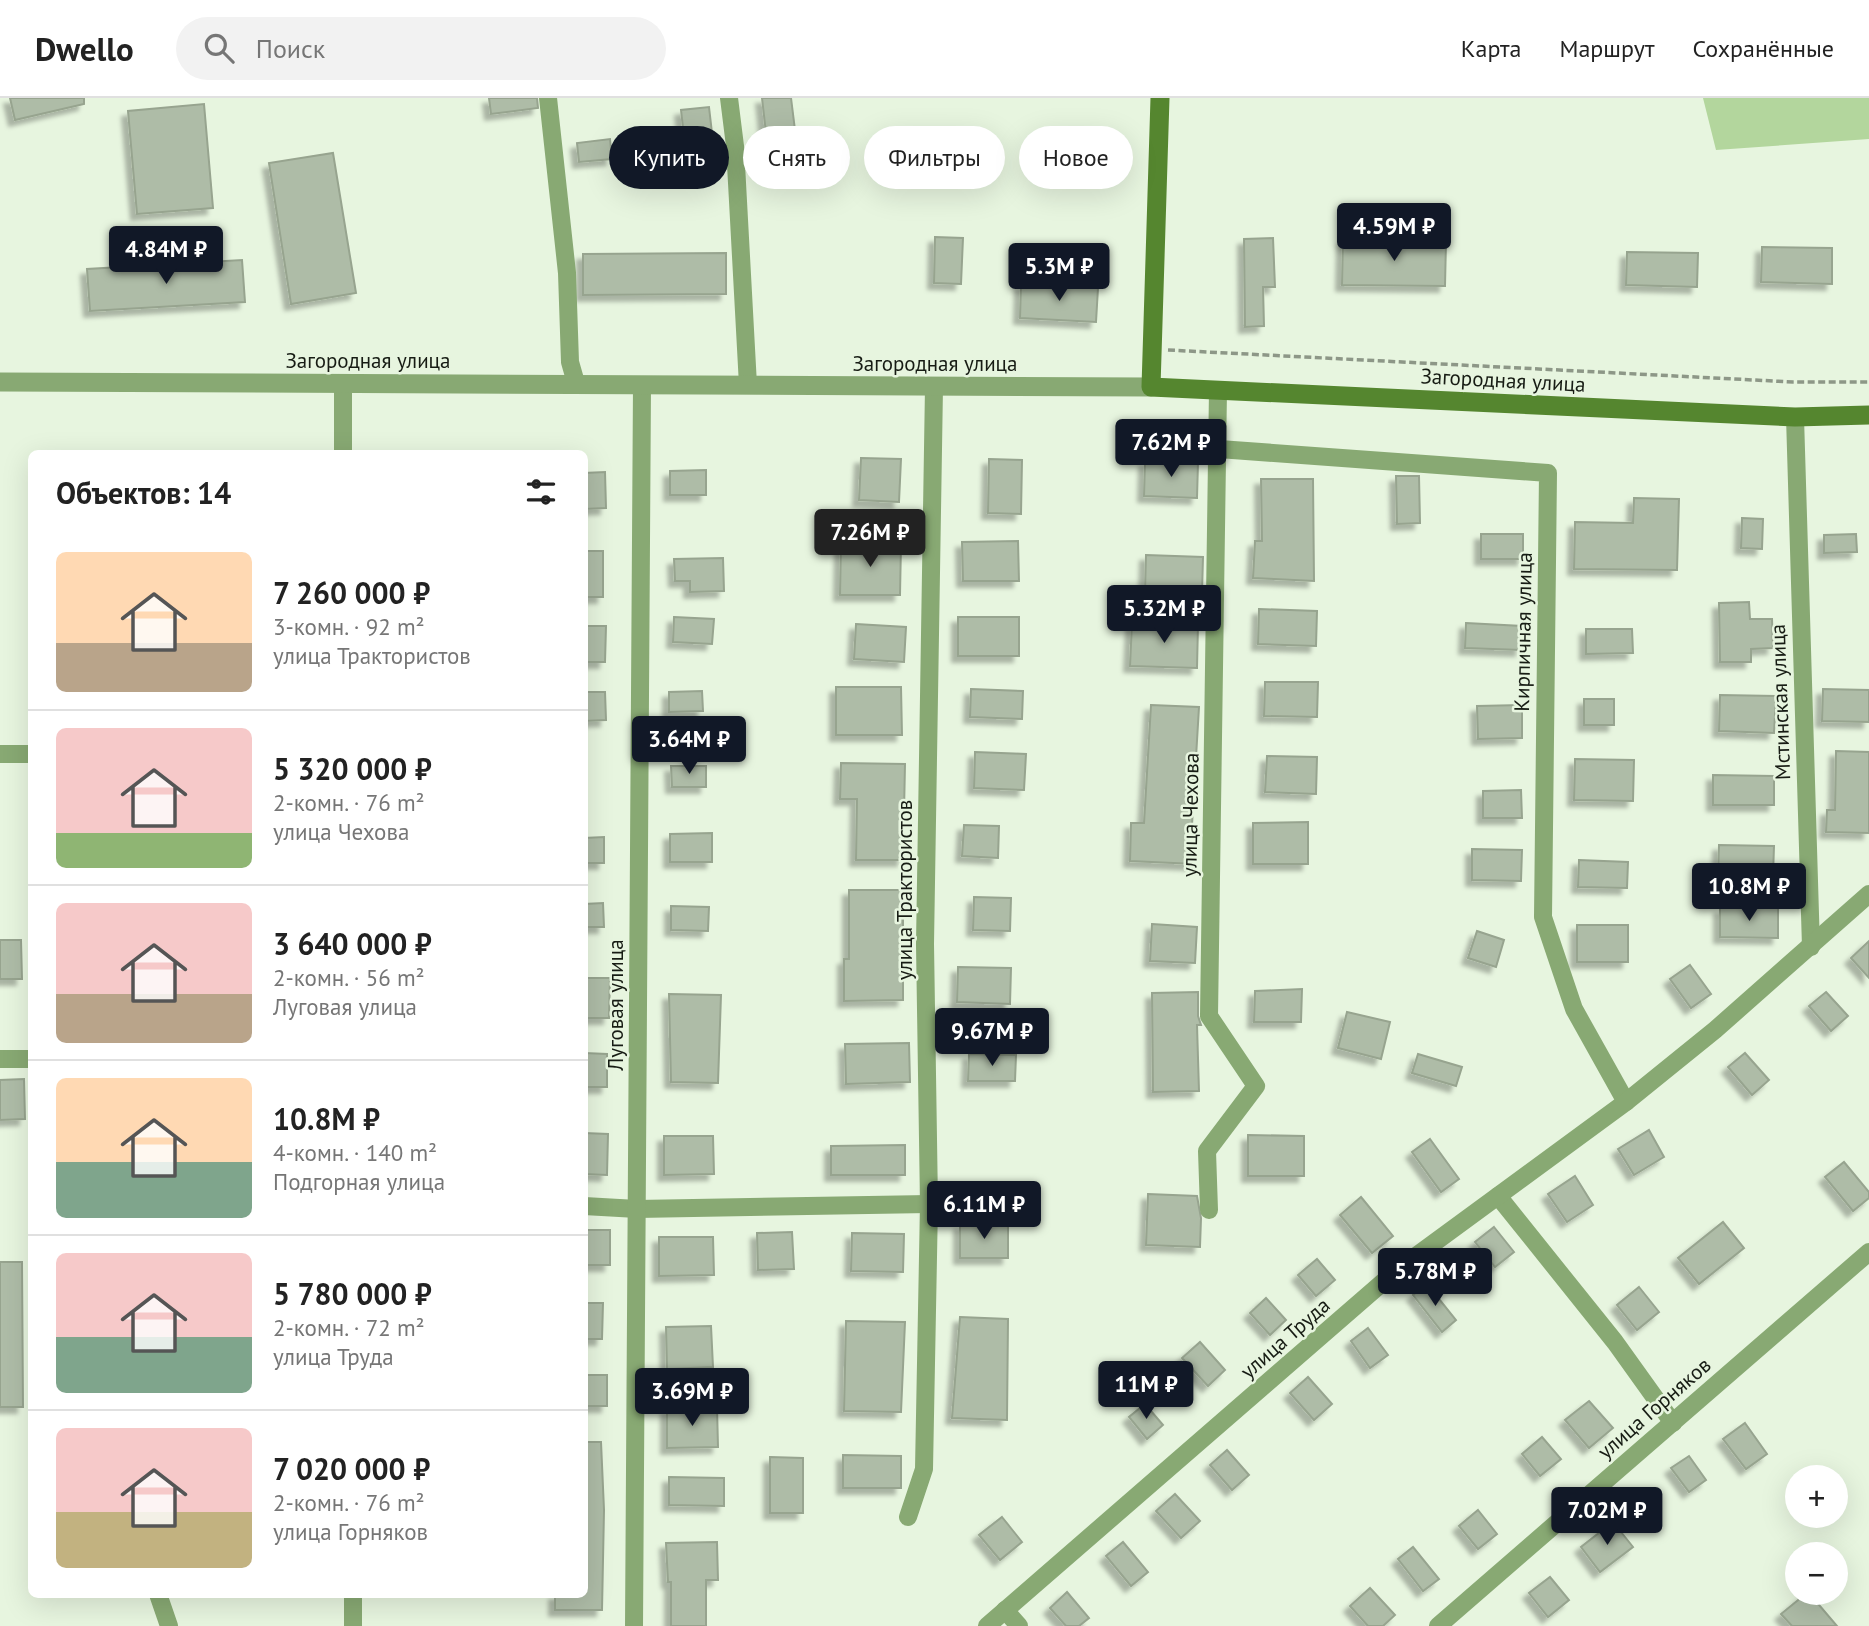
<!DOCTYPE html>
<html lang="ru">
<meta charset="utf-8">
<style>
body{margin:0;font-family:"PT Sans",sans-serif;background:#f2f2f2;color:#222;height:100vh;display:flex;flex-direction:column;font-size:26px;white-space:nowrap}
*{box-sizing:border-box;margin:0}
p{font-size:23px;color:#767676}
.icon{flex:none;width:38px;height:38px;fill:none;stroke:currentColor;stroke-width:2;stroke-linecap:round;stroke-linejoin:round}
.map{position:relative;flex:1;overflow:hidden}
.drawer{position:absolute;left:28px;top:352px;width:560px;height:1148px;display:flex;flex-direction:column;background:#fff;border-radius:10px;box-shadow:0 7px 28px #0002}
.drawer>*{flex:none}
.guide{position:absolute;left:609px;top:28px;width:665px;height:63px;display:flex;gap:14px}
.tools{position:absolute;left:1785px;top:1367px;display:grid;gap:14px}
.tools a{display:grid;place-items:center;width:63px;height:63px;border-radius:50%;background:#fff;box-shadow:0 7px 28px #0002;font-size:35px}
.price{position:absolute;translate:-50% -60px;padding:0 16px;border-radius:7px;background:#111827;color:#fff;font-size:23px;line-height:46px;filter:drop-shadow(0 2px 4px #0008)}
.price::after{content:'';position:absolute;left:50%;top:42px;width:21px;height:16px;margin-left:-10px;background:inherit;clip-path:polygon(0 0,100% 0,50% 100%)}
.price.selected{background:#222;color:#fff}
ul{padding:0;list-style:none}
li{display:flex;align-items:center;gap:21px;height:175px;padding:0 28px}
li+li{border-top:2px solid #e0e0e0}
li span{display:grid;place-items:center;flex:none;width:196px;height:140px;border-radius:10px;color:#555}
li>.icon{margin-inline-start:auto}
span .icon{width:84px;height:84px;fill:#fffc;stroke-width:1}
li b{font-size:30px}
h2{display:flex;justify-content:space-between;align-items:center;height:84px;padding:0 28px;font-size:30px}
.tag{padding:0 24px;border-radius:32px;background:#fff;box-shadow:0 7px 28px #0002;font-size:24px;line-height:63px}
.tag.selected{background:#111827;color:#fff}
header{display:flex;align-items:center;gap:42px;box-sizing:border-box;height:98px;padding:0 35px;background:#fff;border-bottom:2px solid #e0e0e0}
header strong{font-size:33px}
nav{display:flex;gap:38px;margin-inline-start:auto;font-size:24px}
.search{width:490px;height:63px;background:#f2f2f2;display:flex;align-items:center;gap:18px;box-sizing:border-box;padding:0 24px;border-radius:38px;color:#767676;font-size:26px}
.map>svg:first-child{display:block}
.green{fill:#b3d69d}
.building{fill:#aebca7;stroke:#97a48f;stroke-width:2;filter:url(#shadow)}
.lines{fill:none;stroke-linecap:round;stroke-linejoin:round}
.path{stroke:#8d9787;stroke-width:3.5;stroke-dasharray:7 3.5;stroke-linecap:butt}
.minor{stroke:#88a973;stroke-width:18}
.tertiary{stroke:#88a973;stroke-width:19}
.secondary{stroke:#55862f;stroke-width:19}
.labels{text-anchor:middle;dominant-baseline:central;stroke-width:5;stroke-linejoin:round;paint-order:stroke}
.street-label{font-size:21px;fill:#171c14;stroke:#e7f5df}
</style>
<header>
<strong>Dwello</strong>
<div class="search"><svg class="icon" aria-label="search" viewBox="0 0 24 24"><circle cx="10" cy="10" r="6"/><path d="M15 15l6 6"/></svg>Поиск</div>
<nav><a>Карта</a><a>Маршрут</a><a>Сохранённые</a></nav>
</header>
<div class="map">
<svg width="1869" height="1528" viewBox="0 0 1869 1528">
<defs>
<filter id="shadow"><feDropShadow dx="-6" dy="6" stdDeviation="2" flood-color="#0004"/></filter>
</defs>
<rect width="100%" height="100%" fill="#e7f5df"/>
<path class="green" d="M1703 0H1869V41L1716 52Z"/>
<g class="building">
<path d="M10 0H84V6L15 22Z"/>
<path d="M489 0H537L538 10 491 16Z"/>
<path d="M762 0H791L795 32 766 35Z"/>
<path d="M204 6 213 110 137 116 128 13Z"/>
<path d="M709 9 715 61 687 64 681 12Z"/>
<path d="M610 41 612 61 579 64 577 45Z"/>
<path d="M333 55 356 195 291 206 269 65Z"/>
<path d="M935 139 963 140 961 186 934 185Z"/>
<path d="M1273 140 1275 189H1263L1264 228 1245 229 1244 141Z"/>
<path d="M1343 141 1446 143 1445 188 1342 187Z"/>
<path d="M1762 149 1832 150V186L1761 184Z"/>
<path d="M1627 154 1698 155 1697 189 1626 187Z"/>
<path d="M726 155V196L583 197V156Z"/>
<path d="M242 162 245 204 90 213 87 171Z"/>
<path d="M1021 186 1098 190 1096 224 1020 220Z"/>
<path d="M861 360 901 361 899 404 859 402Z"/>
<path d="M989 361 1022 362 1021 416 988 415Z"/>
<path d="M1145 363 1198 364 1197 400 1144 398Z"/>
<path d="M706 372V397H670V373Z"/>
<path d="M605 374 606 410 584 411V375Z"/>
<path d="M1396 378H1419L1420 425 1397 426Z"/>
<path d="M1261 381H1313L1314 483 1253 480 1255 443H1262Z"/>
<path d="M1634 400 1679 401 1677 472 1574 471 1575 424 1633 425Z"/>
<path d="M1742 420 1763 421 1762 451 1741 450Z"/>
<rect x="1481" y="436" width="42" height="25"/>
<path d="M1856 436 1857 454 1824 455V437Z"/>
<path d="M1018 443 1019 483H963L962 444Z"/>
<path d="M841 445 901 446 900 497H840Z"/>
<rect x="584" y="453" width="19" height="46"/>
<path d="M1146 457 1203 459 1202 495 1145 493Z"/>
<path d="M723 460 724 493 690 494V483H675L674 461Z"/>
<path d="M1749 504 1750 521H1772L1773 550 1751 551V564H1720L1719 505Z"/>
<path d="M1259 511 1317 513 1316 548 1258 546Z"/>
<path d="M674 519 714 521 712 546 673 544Z"/>
<rect x="958" y="519" width="61" height="39"/>
<path d="M1132 524 1198 526 1197 570 1130 568Z"/>
<path d="M1466 525 1522 528 1521 552 1465 550Z"/>
<path d="M856 526 906 529 904 564 854 561Z"/>
<path d="M584 528H606L605 564H584Z"/>
<path d="M1586 531H1632L1633 555 1586 556Z"/>
<path d="M1265 584H1318L1317 619 1264 618Z"/>
<path d="M836 589H901L902 637H836Z"/>
<path d="M971 591 1023 593 1022 621 970 619Z"/>
<path d="M1823 591 1869 592V624L1822 623Z"/>
<path d="M702 593 703 613 669 614V594Z"/>
<path d="M584 594H605L606 622 584 623Z"/>
<path d="M1720 597 1776 598 1774 635 1719 633Z"/>
<rect x="1584" y="601" width="30" height="26"/>
<path d="M1151 607 1199 609 1192 727H1196L1195 766 1130 763 1131 725H1144Z"/>
<path d="M1522 607V640L1478 641 1477 608Z"/>
<path d="M1836 653 1869 654V735L1826 734 1827 712H1835Z"/>
<path d="M975 654 1026 656 1024 692 974 690Z"/>
<path d="M1267 658 1317 659 1316 696 1265 694Z"/>
<path d="M1575 661 1634 662 1633 703 1574 702Z"/>
<path d="M841 665 905 666 903 762H856L857 701H840Z"/>
<path d="M671 668H706V689H672Z"/>
<path d="M1713 677 1774 678V707H1713Z"/>
<path d="M1521 692 1522 720H1483V693Z"/>
<path d="M1308 724V766H1253V725Z"/>
<path d="M964 727 999 728 998 760 962 758Z"/>
<path d="M712 735V764H670V736Z"/>
<path d="M604 739V765H584V740Z"/>
<path d="M1719 747 1774 748 1773 778 1718 777Z"/>
<path d="M1472 751 1522 752 1521 783 1472 782Z"/>
<path d="M1579 762 1628 764 1627 790 1578 789Z"/>
<path d="M849 792H903V902L844 903V861H849Z"/>
<path d="M974 799 1011 800 1010 833 973 832Z"/>
<path d="M603 805 604 829H584V806Z"/>
<path d="M671 808 709 809 708 833 671 832Z"/>
<path d="M1720 810H1778V840L1720 839Z"/>
<path d="M1152 826 1197 829 1195 865 1150 863Z"/>
<rect x="1577" y="827" width="51" height="37"/>
<path d="M1477 833 1504 842 1496 869 1468 860Z"/>
<path d="M0 842H21L22 881H0Z"/>
<path d="M1869 843V880L1851 860Z"/>
<path d="M1690 867 1711 896 1691 910 1670 881Z"/>
<path d="M958 869 1011 870 1010 906 957 904Z"/>
<path d="M584 880H610L609 920H584Z"/>
<path d="M1302 891 1301 924H1254L1255 893Z"/>
<path d="M1198 894V918L1201 927H1197L1199 993 1153 994 1152 895Z"/>
<path d="M1826 894 1848 918 1831 933 1809 908Z"/>
<path d="M669 896 721 897 718 985 671 984Z"/>
<path d="M1347 914 1390 924 1381 961 1338 950Z"/>
<path d="M909 945 910 984 846 986 845 946Z"/>
<path d="M584 955 607 956V989H584Z"/>
<path d="M1745 955 1769 982 1752 997 1728 969Z"/>
<path d="M969 956 1016 957 1015 983H968Z"/>
<path d="M1418 956 1462 969 1456 988 1412 975Z"/>
<path d="M24 981 25 1021 0 1022V982Z"/>
<path d="M1649 1032 1664 1059 1634 1077 1618 1051Z"/>
<path d="M584 1035 608 1036 607 1077 584 1076Z"/>
<path d="M1248 1037 1304 1038V1078H1248Z"/>
<path d="M664 1038H713L714 1076 664 1077Z"/>
<path d="M1430 1041 1459 1081 1441 1094 1412 1054Z"/>
<path d="M905 1047V1077H831V1048Z"/>
<path d="M1844 1064 1869 1094V1100L1853 1113 1825 1079Z"/>
<path d="M1575 1078 1593 1107 1567 1124 1548 1096Z"/>
<path d="M1148 1096 1197 1098 1201 1120 1200 1149 1146 1147Z"/>
<path d="M1361 1099 1393 1138 1372 1155 1340 1117Z"/>
<path d="M1723 1124 1744 1150 1699 1186 1678 1160Z"/>
<rect x="960" y="1126" width="48" height="34"/>
<path d="M1494 1129 1514 1154 1495 1169 1475 1144Z"/>
<rect x="584" y="1132" width="26" height="35"/>
<path d="M792 1134 794 1171 758 1172 757 1135Z"/>
<path d="M852 1135 904 1136 903 1174 851 1173Z"/>
<path d="M659 1139H713L714 1177 659 1178Z"/>
<path d="M1317 1161 1335 1182 1316 1198 1298 1177Z"/>
<path d="M0 1164H22L23 1309H0Z"/>
<path d="M1427 1186 1456 1222 1442 1234 1413 1197Z"/>
<path d="M1639 1189 1659 1214 1637 1232 1617 1207Z"/>
<path d="M1266 1200 1286 1222 1270 1237 1250 1215Z"/>
<path d="M584 1205H603L602 1241H584Z"/>
<path d="M960 1219 1008 1221 1007 1322 952 1320Z"/>
<path d="M846 1223 905 1224 901 1314 844 1313Z"/>
<path d="M711 1228 713 1269 667 1271 666 1229Z"/>
<path d="M1368 1230 1388 1257 1370 1270 1351 1243Z"/>
<path d="M1200 1244 1225 1272 1208 1288 1182 1260Z"/>
<rect x="584" y="1277" width="23" height="31"/>
<path d="M1308 1279 1332 1306 1314 1322 1290 1295Z"/>
<path d="M1589 1303 1613 1330 1589 1350 1565 1322Z"/>
<path d="M1145 1306 1163 1327 1147 1341 1129 1319Z"/>
<path d="M717 1309 718 1349 667 1350V1310Z"/>
<path d="M1745 1325 1767 1356 1746 1371 1723 1341Z"/>
<path d="M1542 1339 1561 1361 1540 1378 1522 1356Z"/>
<path d="M584 1344H601L604 1412 602 1512H555V1496H584Z"/>
<path d="M1227 1352 1249 1377 1232 1392 1210 1367Z"/>
<path d="M843 1357 901 1358V1390H843Z"/>
<path d="M1689 1358 1706 1382 1689 1394 1671 1370Z"/>
<path d="M770 1359 803 1360V1415H770Z"/>
<path d="M669 1379 724 1380V1408L669 1407Z"/>
<path d="M1175 1396 1200 1423 1181 1440 1156 1413Z"/>
<path d="M1478 1412 1497 1436 1478 1451 1459 1428Z"/>
<path d="M1002 1419 1022 1444 1000 1462 979 1437Z"/>
<path d="M1613 1424 1633 1449 1600 1474 1581 1449Z"/>
<path d="M717 1444 718 1482H706V1528H671V1484H668L666 1445Z"/>
<path d="M1123 1444 1148 1474 1131 1488 1106 1458Z"/>
<path d="M1413 1449 1439 1481 1423 1493 1398 1461Z"/>
<path d="M1550 1479 1569 1502 1548 1519 1529 1495Z"/>
<path d="M1370 1490 1395 1517 1383 1528H1368L1350 1508Z"/>
<path d="M1067 1494 1089 1520 1079 1528H1066L1050 1510Z"/>
<path d="M1808 1494 1837 1528H1792L1781 1516Z"/>
</g>
<g class="lines">
<path class="path" d="M1168 252 1793 284H1869"/>
<g class="minor">
<path d="M548 0 567 175 570 264 576 285"/>
<path d="M729 0 735 48 748 287"/>
<path d="M1795 319 1811 849"/>
<path d="M1219 351 1548 375 1543 819 1574 911 1626 1004"/>
<path d="M343 355V285"/>
<path d="M0 656H32"/>
<path d="M0 961H32"/>
<path d="M1498 1098 1615 1244 1673 1325"/>
<path d="M584 1108 637 1111 929 1106"/>
<path d="M1209 1112 1207 1053 1256 988 1209 918 1218 292"/>
<path d="M908 1419 924 1371 929 1106 925 846 934 289"/>
<path d="M158 1496 169 1528"/>
<path d="M1005 1512 1019 1528"/>
<path d="M353 1528V1496"/>
<path d="M634 1528 642 287"/>
<path d="M987 1528 1397 1172 1626 1004 1715 932 1869 796"/>
<path d="M1438 1528 1869 1154"/>
</g>
<path class="tertiary" d="M0 284 1151 289"/>
<path class="secondary" d="M1160 0 1151 289 1795 319 1869 317"/>
</g>
<g class="labels">
<g class="street-label">
<text x="368" y="262">Загородная улица</text>
<text x="935" y="265">Загородная улица</text>
<text transform="translate(1503 282) rotate(3)">Загородная улица</text>
<text transform="translate(1523 534) rotate(-89)">Кирпичная улица</text>
<text transform="translate(1780 604) rotate(-92)">Мстинская улица</text>
<text transform="translate(1190 717) rotate(-89)">улица Чехова</text>
<text transform="translate(904 792) rotate(-90)">улица Трактористов</text>
<text transform="translate(615 907) rotate(-90)">Луговая улица</text>
<text transform="translate(1285 1240) rotate(-41)">улица Труда</text>
<text transform="translate(1654 1310) rotate(-41)">улица Горняков</text>
</g>
</g>
</svg>
<div class="tools">
<a>+</a>
<a>−</a>
</div>
<b class="price" style="left:1394px;top:165px">4.59M ₽</b>
<b class="price" style="left:166px;top:188px">4.84M ₽</b>
<b class="price" style="left:1059px;top:205px">5.3M ₽</b>
<b class="price" style="left:1171px;top:381px">7.62M ₽</b>
<b class="price selected" style="left:870px;top:471px">7.26M ₽</b>
<b class="price" style="left:1164px;top:547px">5.32M ₽</b>
<b class="price" style="left:689px;top:678px">3.64M ₽</b>
<b class="price" style="left:1749px;top:825px">10.8M ₽</b>
<b class="price" style="left:992px;top:970px">9.67M ₽</b>
<b class="price" style="left:984px;top:1143px">6.11M ₽</b>
<b class="price" style="left:1435px;top:1210px">5.78M ₽</b>
<b class="price" style="left:1146px;top:1323px">11M ₽</b>
<b class="price" style="left:692px;top:1330px">3.69M ₽</b>
<b class="price" style="left:1607px;top:1449px">7.02M ₽</b>
<div class="guide">
<a class="tag selected">Купить</a>
<a class="tag">Снять</a>
<a class="tag">Фильтры</a>
<a class="tag">Новое</a>
</div>
<section class="drawer">
<h2>Объектов: 14<svg class="icon" aria-label="filters" viewBox="0 0 24 24"><path d="M4 7h16M4 17h16"/><circle cx="9" cy="7" r="2"/><circle cx="15" cy="17" r="2"/></svg></h2>
<ul>
<li><span style="background:linear-gradient(#ffd9b3 65%,#b9a48a 0)"><svg class="icon" aria-label="home" viewBox="0 0 24 24"><path d="M3 11l9-7 9 7M6 9v11h12V9"/></svg></span><div><b>7 260 000 ₽</b><p>3-комн. · 92 m²</p><p>улица Трактористов</p></div></li>
<li><span style="background:linear-gradient(#f6c9c9 75%,#8fb573 0)"><svg class="icon" aria-label="home" viewBox="0 0 24 24"><path d="M3 11l9-7 9 7M6 9v11h12V9"/></svg></span><div><b>5 320 000 ₽</b><p>2-комн. · 76 m²</p><p>улица Чехова</p></div></li>
<li><span style="background:linear-gradient(#f6c9c9 65%,#b9a48a 0)"><svg class="icon" aria-label="home" viewBox="0 0 24 24"><path d="M3 11l9-7 9 7M6 9v11h12V9"/></svg></span><div><b>3 640 000 ₽</b><p>2-комн. · 56 m²</p><p>Луговая улица</p></div></li>
<li><span style="background:linear-gradient(#ffd9b3 60%,#7fa58c 0)"><svg class="icon" aria-label="home" viewBox="0 0 24 24"><path d="M3 11l9-7 9 7M6 9v11h12V9"/></svg></span><div><b>10.8M ₽</b><p>4-комн. · 140 m²</p><p>Подгорная улица</p></div></li>
<li><span style="background:linear-gradient(#f6c9c9 60%,#7fa58c 0)"><svg class="icon" aria-label="home" viewBox="0 0 24 24"><path d="M3 11l9-7 9 7M6 9v11h12V9"/></svg></span><div><b>5 780 000 ₽</b><p>2-комн. · 72 m²</p><p>улица Труда</p></div></li>
<li><span style="background:linear-gradient(#f6c9c9 60%,#c2b280 0)"><svg class="icon" aria-label="home" viewBox="0 0 24 24"><path d="M3 11l9-7 9 7M6 9v11h12V9"/></svg></span><div><b>7 020 000 ₽</b><p>2-комн. · 76 m²</p><p>улица Горняков</p></div></li>
</ul>
</section>
</div>
